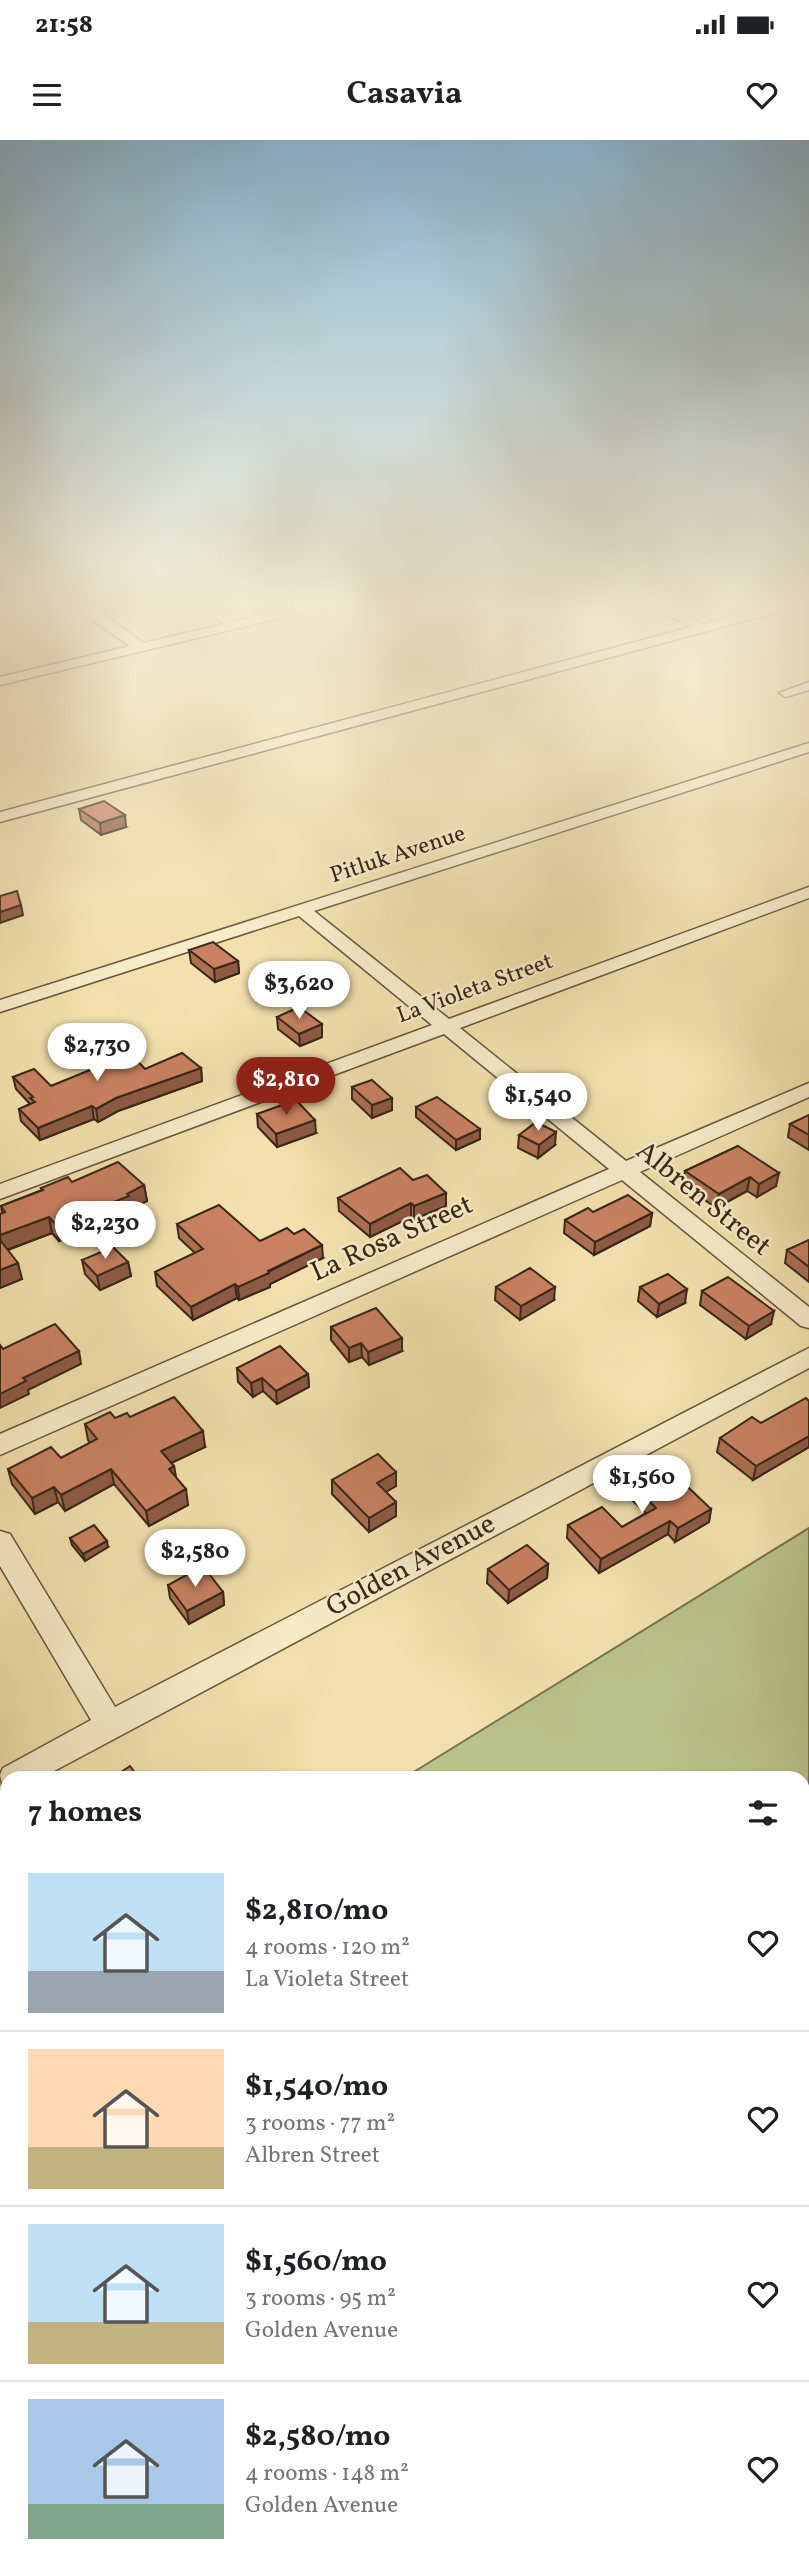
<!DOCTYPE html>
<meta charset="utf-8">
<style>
body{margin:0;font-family:Vollkorn,serif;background:#f6f6f6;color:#202124;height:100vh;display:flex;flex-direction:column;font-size:26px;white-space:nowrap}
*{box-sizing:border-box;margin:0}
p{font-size:23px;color:#757577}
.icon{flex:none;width:38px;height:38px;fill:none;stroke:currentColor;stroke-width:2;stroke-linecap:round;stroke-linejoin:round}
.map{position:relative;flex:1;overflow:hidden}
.panel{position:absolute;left:0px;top:1631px;width:810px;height:800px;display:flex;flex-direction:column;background:#fff;border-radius:21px 21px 0 0;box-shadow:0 2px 5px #0004}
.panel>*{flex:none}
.price{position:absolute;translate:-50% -60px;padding:0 16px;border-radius:24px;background:#fff;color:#222;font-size:23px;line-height:46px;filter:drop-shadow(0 2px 4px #0008)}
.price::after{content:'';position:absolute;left:50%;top:42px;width:21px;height:16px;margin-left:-10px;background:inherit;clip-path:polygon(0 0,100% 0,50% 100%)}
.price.selected{background:#8f2418;color:#fff}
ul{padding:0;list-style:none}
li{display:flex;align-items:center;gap:21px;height:175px;padding:0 28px}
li+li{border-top:2px solid #e0e0e0}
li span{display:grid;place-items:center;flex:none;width:196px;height:140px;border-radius:0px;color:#555}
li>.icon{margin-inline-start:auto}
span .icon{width:84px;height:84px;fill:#fffc;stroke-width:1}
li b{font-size:30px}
h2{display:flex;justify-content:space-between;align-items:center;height:84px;padding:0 28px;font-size:30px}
.status{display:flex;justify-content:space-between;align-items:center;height:49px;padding:0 35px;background:#fff;direction:ltr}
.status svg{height:19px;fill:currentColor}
header{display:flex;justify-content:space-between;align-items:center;height:91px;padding:0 28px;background:#fff;font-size:32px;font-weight:700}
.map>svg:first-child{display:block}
.green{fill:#bac38b;stroke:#7a7452;stroke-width:2}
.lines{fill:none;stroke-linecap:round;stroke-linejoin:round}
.minor-casing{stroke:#67553e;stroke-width:3}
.minor{fill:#f7ecca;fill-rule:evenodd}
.wall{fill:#ad6f54;stroke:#392618;stroke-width:2}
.shaded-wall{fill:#8d5a45;stroke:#392618;stroke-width:2}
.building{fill:#c98162;stroke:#392618;stroke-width:2}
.labels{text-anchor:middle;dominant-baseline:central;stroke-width:5;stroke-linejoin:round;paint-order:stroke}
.far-street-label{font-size:23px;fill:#392618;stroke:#f7ecca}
.street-label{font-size:28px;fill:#392618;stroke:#f7ecca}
</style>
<div class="status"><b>21:58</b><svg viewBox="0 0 49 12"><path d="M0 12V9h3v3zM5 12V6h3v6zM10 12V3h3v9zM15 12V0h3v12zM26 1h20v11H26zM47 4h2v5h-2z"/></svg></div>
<header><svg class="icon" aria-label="menu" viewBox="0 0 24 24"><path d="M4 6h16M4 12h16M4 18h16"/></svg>Casavia<svg class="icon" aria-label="heart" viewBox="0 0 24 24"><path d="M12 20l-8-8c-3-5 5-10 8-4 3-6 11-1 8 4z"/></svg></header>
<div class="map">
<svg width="809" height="2430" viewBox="0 0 809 2430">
<rect width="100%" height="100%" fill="#f2e1ae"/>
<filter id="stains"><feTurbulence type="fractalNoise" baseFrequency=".00286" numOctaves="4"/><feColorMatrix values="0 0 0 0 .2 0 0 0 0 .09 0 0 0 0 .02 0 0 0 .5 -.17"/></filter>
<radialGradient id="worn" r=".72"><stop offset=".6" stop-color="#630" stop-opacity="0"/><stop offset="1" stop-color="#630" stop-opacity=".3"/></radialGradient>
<path class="green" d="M809 1388V2430H0V1888L7 1884V2424H803V1638H404Z"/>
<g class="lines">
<defs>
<g id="minor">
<path d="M74 462H87L143 503 224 484 196 462H210L236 481 248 478 224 462H239L261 475 316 462H337L331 466 0 545V537L130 506 82 473Z"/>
<path d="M642 462H658L704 484 787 462H806L804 465 0 682V672L691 487Z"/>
<path d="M809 542V550L786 557 779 553Z"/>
<path d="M809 603V612L314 771 449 879 809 747V758L460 888 626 1021 809 943V957L640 1032 809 1167V1188L801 1186 622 1040 0 1315V1294L609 1029 444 894 0 1059V1044L432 885 299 776 0 872V860Z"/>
<path d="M809 1208V1228L41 1638H7V1649L3 1648 0 1635 3 1628 91 1580 0 1426V1391L10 1394 115 1567Z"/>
</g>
</defs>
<use href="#minor" class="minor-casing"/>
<use href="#minor" class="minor"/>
</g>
<g class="wall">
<path d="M79 669 126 687 101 695 81 680Z"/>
<path d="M189 810 238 821 239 833 215 842 191 823Z"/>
<path d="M277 877 322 884V897L300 906 278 889Z"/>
<path d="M91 908 145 929 201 928 202 941 118 971 98 982 94 979 40 1000 21 981 19 969 30 964 16 949 13 937 51 946 94 929Z"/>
<path d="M352 947 392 958V970L372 978 352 959Z"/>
<path d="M416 967 480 989V999L456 1010 416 977Z"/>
<path d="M257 974 316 993 277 1007 258 987Z"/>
<path d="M809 975V1010L788 997 790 984Z"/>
<path d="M519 995 555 1005 538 1018 518 1008Z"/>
<path d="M738 1006 776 1046 757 1057 747 1051 716 1068 683 1044 685 1031Z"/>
<path d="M413 1040 446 1053V1066L414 1079 411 1077 370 1097 339 1071 338 1058Z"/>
<path d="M72 1042 144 1045 147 1061 131 1069V1072L59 1101 52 1093 8 1110 22 1139 0 1148V1074L2 1073 1 1066 42 1050 41 1048Z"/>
<path d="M593 1072 652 1073 650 1086 594 1115 564 1093 565 1080Z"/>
<path d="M177 1084 260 1101 323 1118 270 1144V1147L239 1160 237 1158 193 1180 157 1146 155 1132 195 1113 179 1098Z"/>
<path d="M809 1100V1142L785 1123 787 1110Z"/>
<path d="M82 1120 128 1122 131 1136 100 1150 85 1134Z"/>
<path d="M496 1147 554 1160 520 1180 495 1160Z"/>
<path d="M640 1147 685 1163 657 1177 638 1161Z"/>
<path d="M702 1151 771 1184 746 1199 700 1165Z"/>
<path d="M331 1187 402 1211 369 1225 362 1217 349 1222 331 1200Z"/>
<path d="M237 1228 308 1234 309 1247 277 1264 263 1251 253 1257 238 1242Z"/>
<path d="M809 1261V1307L753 1340 717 1312 720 1298 761 1283Z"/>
<path d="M130 1277 205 1307 171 1323 176 1338 188 1365 149 1386 114 1344 65 1371 58 1362 35 1374 12 1344 8 1329 61 1318 90 1303 88 1300 85 1284Z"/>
<path d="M396 1332V1346L386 1352 396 1362V1376L369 1392 332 1354V1340Z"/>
<path d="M633 1345 711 1369 709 1382 675 1402 668 1394 599 1433 567 1398 568 1385 622 1387 646 1373 631 1359Z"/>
<path d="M70 1398 108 1407 85 1421 72 1405Z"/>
<path d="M548 1424 547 1438 508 1463 487 1443 488 1429Z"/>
<path d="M168 1445 223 1452 224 1465 189 1484 170 1458Z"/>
</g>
<g class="shaded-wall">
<path d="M125 675 126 687 101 695 100 683Z"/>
<path d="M21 765 23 775 0 783V772Z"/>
<path d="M238 821 239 833 215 842 214 829Z"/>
<path d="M322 884V897L300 906 299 894Z"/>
<path d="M201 928 202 941 118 971 98 982 96 969 116 958Z"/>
<path d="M392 958V970L372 978V965Z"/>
<path d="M92 966 94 979 40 1000 38 988Z"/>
<path d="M315 980 316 993 277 1007 276 994Z"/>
<path d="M480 989V999L456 1010V1000Z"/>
<path d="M556 992 555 1005 538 1018 539 1005Z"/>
<path d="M779 1033 776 1046 757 1057 759 1044Z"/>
<path d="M750 1037 747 1051 716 1068 719 1054Z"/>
<path d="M144 1045 147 1061 131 1069V1072L59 1101 56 1085Z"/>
<path d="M446 1053V1066L414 1079V1066Z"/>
<path d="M411 1063V1077L370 1097V1084Z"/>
<path d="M652 1073 650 1086 594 1115 595 1102Z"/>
<path d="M49 1077 52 1093 1 1112 0 1095Z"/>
<path d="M322 1105 323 1118 270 1144V1147L239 1160 238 1147Z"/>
<path d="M128 1122 131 1136 100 1150 97 1136Z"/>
<path d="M18 1123 22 1139 0 1148V1130Z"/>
<path d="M235 1144 237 1158 193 1180 191 1167Z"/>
<path d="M555 1147 554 1160 520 1180 521 1166Z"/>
<path d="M687 1149 685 1163 657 1177 659 1164Z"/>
<path d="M774 1171 771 1184 746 1199 749 1186Z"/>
<path d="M402 1198V1211L369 1225 368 1212Z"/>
<path d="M361 1203 362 1217 349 1222V1208Z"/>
<path d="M79 1211 81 1224 28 1250 29 1254 0 1268V1254L23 1238Z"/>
<path d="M308 1234 309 1247 277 1264 276 1251Z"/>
<path d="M262 1238 263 1251 253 1257 251 1243Z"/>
<path d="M203 1291 205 1307 163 1327 161 1311Z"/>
<path d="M809 1296V1307L753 1340 756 1326Z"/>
<path d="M174 1326 177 1342 169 1329Z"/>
<path d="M111 1329 114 1344 65 1371 61 1355Z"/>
<path d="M396 1332V1346L377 1357V1343Z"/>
<path d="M54 1347 58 1362 35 1374 32 1358Z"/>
<path d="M186 1349 188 1365 149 1386 146 1371Z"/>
<path d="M396 1362V1376L369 1392V1378Z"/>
<path d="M711 1369 709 1382 675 1402 678 1388Z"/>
<path d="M670 1381 668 1394 599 1433 601 1419Z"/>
<path d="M107 1401 108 1407 85 1421 83 1414Z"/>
<path d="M548 1424 547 1438 508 1463 509 1450Z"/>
<path d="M223 1452 224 1465 189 1484 187 1471Z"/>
</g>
<g class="building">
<path d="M104 661 125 675 100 683 79 669Z"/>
<path d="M17 751 21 765 0 772V756Z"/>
<path d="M213 802 238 821 214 829 189 810Z"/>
<path d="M299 867 322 884 299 894 277 877Z"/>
<path d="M117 899 145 929 182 913 201 928 116 958 96 969 92 966 38 988 19 969 35 962 30 958 33 957 13 937 34 929 51 946 100 926 92 918 98 916 91 908Z"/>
<path d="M372 940 392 958 372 965 352 947Z"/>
<path d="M437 957 480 989 456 1000 416 967Z"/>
<path d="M296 960 315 980 276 994 257 974Z"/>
<path d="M809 975V995L790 984Z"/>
<path d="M536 982 556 992 539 1005 519 995Z"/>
<path d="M738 1006 779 1033 759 1044 750 1037 719 1054 685 1031Z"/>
<path d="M118 1022 144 1045 127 1054 129 1056 56 1085 49 1077 0 1095V1074L5 1072 1 1066 43 1050 41 1048 68 1037 72 1042Z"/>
<path d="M400 1028 413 1040 427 1035 446 1053 414 1066 411 1063 370 1084 338 1058Z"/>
<path d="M628 1055 652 1073 595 1102 565 1080 588 1068 593 1072Z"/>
<path d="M219 1065 260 1101 287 1088 294 1094 304 1089 322 1105 268 1131 269 1133 238 1147 235 1144 191 1167 155 1132 203 1109 177 1084Z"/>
<path d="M0 1100 18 1123 0 1130Z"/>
<path d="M809 1100V1127L787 1110Z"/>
<path d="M113 1107 128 1122 97 1136 82 1120Z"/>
<path d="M530 1128 555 1147 521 1166 496 1147Z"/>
<path d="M668 1134 687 1149 659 1164 640 1147Z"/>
<path d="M728 1137 774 1171 749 1186 702 1151Z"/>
<path d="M376 1168 402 1198 368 1212 361 1203 349 1208 331 1187Z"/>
<path d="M55 1184 79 1211 23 1238 26 1241 0 1254V1205L3 1209Z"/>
<path d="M280 1206 308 1234 276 1251 262 1238 251 1243 237 1228Z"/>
<path d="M174 1257 203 1291 161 1311 174 1326 169 1329 186 1349 146 1371 111 1329 61 1355 54 1347 32 1358 8 1329 51 1307 61 1318 97 1299 85 1284 110 1272 115 1278 127 1273 130 1277Z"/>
<path d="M806 1258 809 1261V1296L756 1326 720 1298 752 1277 761 1283Z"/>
<path d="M378 1314 396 1332 377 1343 396 1362 369 1378 332 1340Z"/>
<path d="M667 1327 711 1369 678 1388 670 1381 601 1419 568 1385 602 1367 622 1387 656 1368 633 1345Z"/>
<path d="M94 1385 107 1401 83 1414 70 1398Z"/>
<path d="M527 1405 548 1424 509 1450 488 1429Z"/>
<path d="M203 1426 223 1452 187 1471 168 1445Z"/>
<path d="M130 1626 139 1638H112Z"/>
<path d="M7 1685V1694L3 1687Z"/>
</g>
<linearGradient id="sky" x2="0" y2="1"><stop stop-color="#8ab7d3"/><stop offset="0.58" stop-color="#f9f2db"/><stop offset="1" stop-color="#f9f2db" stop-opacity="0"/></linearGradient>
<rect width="809" height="802" fill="url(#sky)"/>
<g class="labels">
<g class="far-street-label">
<text transform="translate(398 715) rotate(-18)">Pitluk Avenue</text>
<text transform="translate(475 849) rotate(-20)">La Violeta Street</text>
</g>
<g class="street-label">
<text transform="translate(703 1059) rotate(39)">Albren Street</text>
<text transform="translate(392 1099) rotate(-24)">La Rosa Street</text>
<text transform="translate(411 1426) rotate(-28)">Golden Avenue</text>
</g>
</g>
<rect width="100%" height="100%" filter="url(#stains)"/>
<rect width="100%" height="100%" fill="url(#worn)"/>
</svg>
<b class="price" style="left:299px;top:881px">$3,620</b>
<b class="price" style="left:97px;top:943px">$2,730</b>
<b class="price selected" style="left:286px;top:977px">$2,810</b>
<b class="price" style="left:538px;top:993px">$1,540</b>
<b class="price" style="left:105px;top:1121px">$2,230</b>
<b class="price" style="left:642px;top:1375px">$1,560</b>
<b class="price" style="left:195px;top:1449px">$2,580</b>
<section class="panel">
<h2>7 homes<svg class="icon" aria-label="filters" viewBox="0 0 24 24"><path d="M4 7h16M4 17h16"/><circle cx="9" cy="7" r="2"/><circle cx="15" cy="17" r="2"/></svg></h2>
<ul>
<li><span style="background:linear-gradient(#bfe0f5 70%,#9aa5b1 0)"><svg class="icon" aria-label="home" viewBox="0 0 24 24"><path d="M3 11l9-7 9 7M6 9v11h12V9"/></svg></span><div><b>$2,810/mo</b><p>4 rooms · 120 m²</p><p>La Violeta Street</p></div><svg class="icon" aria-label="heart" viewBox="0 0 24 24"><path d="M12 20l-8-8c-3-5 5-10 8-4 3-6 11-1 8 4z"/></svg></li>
<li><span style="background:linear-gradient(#ffd9b3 70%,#c2b280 0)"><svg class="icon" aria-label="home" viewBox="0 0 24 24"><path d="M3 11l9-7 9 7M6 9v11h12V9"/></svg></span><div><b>$1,540/mo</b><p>3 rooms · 77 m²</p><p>Albren Street</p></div><svg class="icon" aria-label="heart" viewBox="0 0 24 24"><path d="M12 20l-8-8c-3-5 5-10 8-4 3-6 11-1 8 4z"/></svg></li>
<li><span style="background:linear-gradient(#bfe0f5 70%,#c2b280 0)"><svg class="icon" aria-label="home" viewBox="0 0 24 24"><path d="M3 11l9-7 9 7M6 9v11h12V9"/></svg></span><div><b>$1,560/mo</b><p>3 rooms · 95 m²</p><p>Golden Avenue</p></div><svg class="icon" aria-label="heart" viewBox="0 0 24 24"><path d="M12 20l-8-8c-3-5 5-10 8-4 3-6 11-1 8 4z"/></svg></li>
<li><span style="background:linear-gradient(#a9c7e8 75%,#7fa58c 0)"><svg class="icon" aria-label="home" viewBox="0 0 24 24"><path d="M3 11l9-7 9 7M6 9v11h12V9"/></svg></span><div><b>$2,580/mo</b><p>4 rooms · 148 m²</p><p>Golden Avenue</p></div><svg class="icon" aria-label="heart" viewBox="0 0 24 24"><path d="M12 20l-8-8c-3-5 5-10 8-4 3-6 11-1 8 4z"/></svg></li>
</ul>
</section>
</div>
